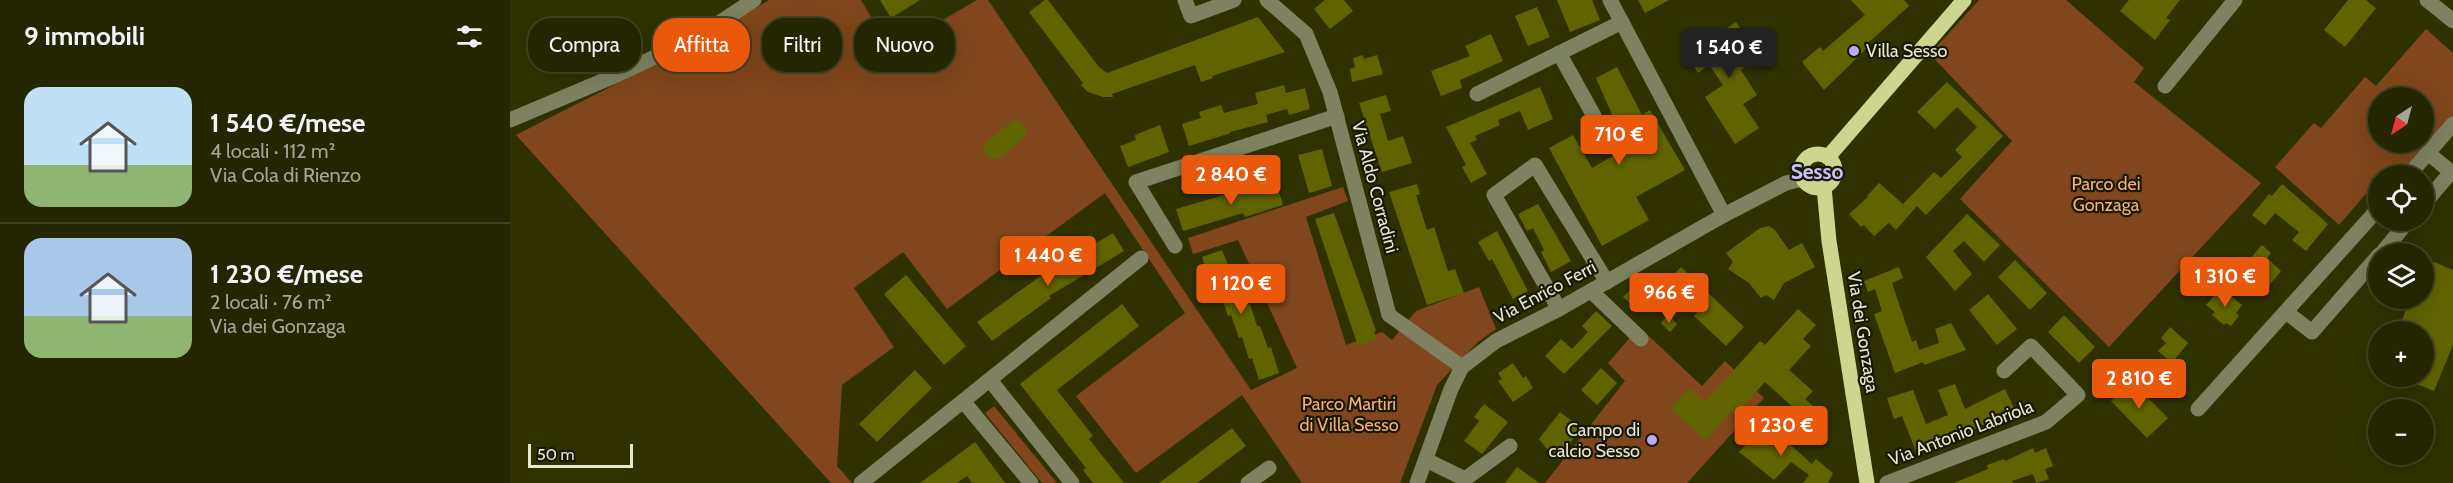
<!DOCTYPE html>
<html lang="it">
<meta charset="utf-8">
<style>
body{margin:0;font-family:Cabin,sans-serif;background:#2b2e0a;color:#f1f3f6;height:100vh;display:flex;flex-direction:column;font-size:22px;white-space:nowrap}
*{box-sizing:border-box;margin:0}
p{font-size:20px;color:#a3a599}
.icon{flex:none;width:33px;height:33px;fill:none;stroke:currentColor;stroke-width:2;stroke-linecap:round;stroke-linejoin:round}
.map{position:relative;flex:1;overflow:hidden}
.side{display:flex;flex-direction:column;background:#232600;width:510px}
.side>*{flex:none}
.banner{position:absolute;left:18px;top:18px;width:570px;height:54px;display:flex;gap:12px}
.needle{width:39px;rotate:216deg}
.fabs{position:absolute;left:1858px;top:87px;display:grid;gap:12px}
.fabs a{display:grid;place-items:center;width:66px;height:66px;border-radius:50%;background:#232600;box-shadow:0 6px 24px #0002,0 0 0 2px #404322;font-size:30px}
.scale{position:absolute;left:18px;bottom:15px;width:105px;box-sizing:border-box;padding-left:6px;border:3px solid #e6e9d0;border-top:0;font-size:16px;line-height:21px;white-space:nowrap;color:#e6e9d0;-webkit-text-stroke:4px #171805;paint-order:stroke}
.price{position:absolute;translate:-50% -51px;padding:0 14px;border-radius:6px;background:#ea580c;color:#fff;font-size:20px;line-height:39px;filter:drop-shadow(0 2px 3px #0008)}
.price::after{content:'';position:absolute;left:50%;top:36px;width:18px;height:14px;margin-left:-9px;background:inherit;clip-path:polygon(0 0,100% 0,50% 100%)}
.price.active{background:#222;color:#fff}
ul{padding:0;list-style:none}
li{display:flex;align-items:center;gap:18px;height:150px;padding:0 24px}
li+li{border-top:2px solid #404322}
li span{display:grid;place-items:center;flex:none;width:168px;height:120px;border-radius:18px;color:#555}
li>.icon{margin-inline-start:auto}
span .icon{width:72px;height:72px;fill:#fffc;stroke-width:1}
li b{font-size:26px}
h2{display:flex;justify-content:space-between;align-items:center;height:72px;padding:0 24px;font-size:26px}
.chip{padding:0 21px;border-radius:24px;background:#232600;box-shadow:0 6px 24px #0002,0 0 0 2px #404322;font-size:21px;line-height:54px}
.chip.active{background:#ea580c;color:#fff}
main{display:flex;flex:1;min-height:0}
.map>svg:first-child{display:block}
.green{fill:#81461b;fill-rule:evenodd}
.building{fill:#606400}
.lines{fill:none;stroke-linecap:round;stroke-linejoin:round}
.minor{stroke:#7e8260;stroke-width:15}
.major{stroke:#ced58f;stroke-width:15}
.poi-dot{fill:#b9abf7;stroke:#171805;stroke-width:2}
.labels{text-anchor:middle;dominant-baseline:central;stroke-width:4.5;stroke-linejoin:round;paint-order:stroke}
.poi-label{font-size:18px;fill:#e6e9d0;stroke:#171805;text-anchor:start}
.park-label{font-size:18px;fill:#f9ad7d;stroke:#171805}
.street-label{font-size:18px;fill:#e6e9d0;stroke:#171805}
.quarter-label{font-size:21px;font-weight:bold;fill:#cac0f9;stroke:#171805}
</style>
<main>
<section class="side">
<h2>9 immobili<svg class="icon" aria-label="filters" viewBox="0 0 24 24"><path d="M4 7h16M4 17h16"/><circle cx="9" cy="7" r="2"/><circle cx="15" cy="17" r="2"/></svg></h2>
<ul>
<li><span style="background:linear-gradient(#bfe0f5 65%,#8fb573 0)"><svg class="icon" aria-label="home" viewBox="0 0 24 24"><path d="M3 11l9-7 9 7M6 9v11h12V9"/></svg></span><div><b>1 540 €/mese</b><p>4 locali · 112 m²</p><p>Via Cola di Rienzo</p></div></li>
<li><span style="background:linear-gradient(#a9c7e8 65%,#8fb573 0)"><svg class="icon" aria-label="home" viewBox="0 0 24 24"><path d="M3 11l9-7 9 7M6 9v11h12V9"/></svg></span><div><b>1 230 €/mese</b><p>2 locali · 76 m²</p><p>Via dei Gonzaga</p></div></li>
</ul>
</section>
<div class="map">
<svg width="1943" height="483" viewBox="0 0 1943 483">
<rect width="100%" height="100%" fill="#2f3200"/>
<g class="green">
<path d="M259 0H351L381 50 467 0H478L741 390 787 368 728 240 683 254 678 238 833 187 838 201 796 217 836 345 872 332 882 340 906 311 969 287 986 329 968 342 927 385 890 483H792L732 395 626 473 566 396 675 313 595 193 437 309 393 252 344 288 384 347 332 385 327 466 342 483H321L6 135 188 42Z"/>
<path d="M1469 0H1556L1634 68 1624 82 1751 183 1599 347 1450 199 1502 141 1420 54Z"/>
<path d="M1916 29 1943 53V124L1898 175 1869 176V185L1866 182 1829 225 1765 167 1804 123 1811 128 1855 77 1866 86ZM1869 98H1914V142H1869Z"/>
<path d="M1129 327 1192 386 1215 361 1254 398 1177 483H1035L1115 381 1098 363Z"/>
<path d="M484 406 547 483H532L475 413Z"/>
</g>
<g class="building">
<path d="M370 0H410L381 18Z"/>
<path d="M535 0H538L589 67 597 73 748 17 775 52 702 76 703 78 691 82 685 65 602 94 603 97H593L578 92 571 85 573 83 519 12Z"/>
<path d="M815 0H834L843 11 820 29 804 9Z"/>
<path d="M1047 0H1082L1090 20 1060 32Z"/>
<path d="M1128 0H1159L1135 13Z"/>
<path d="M1341 0H1394L1399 6 1357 44 1359 46 1314 90 1292 62 1310 47 1313 51 1355 15Z"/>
<path d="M1619 0H1670L1656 18 1660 20 1645 40 1610 11Z"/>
<path d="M1838 0H1856L1866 8 1835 47 1814 30Z"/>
<path d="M1027 7 1040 37 1018 46 1005 16Z"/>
<path d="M1226 22 1250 57 1231 70 1247 95 1233 104 1249 128 1225 144 1195 97 1213 85 1199 65 1188 73 1176 55Z"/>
<path d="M981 34 993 61 950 80 952 88 931 96 921 71 960 56 955 46Z"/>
<path d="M853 55 854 59 867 55 873 74 842 82 840 69 845 67 843 58Z"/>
<path d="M1107 67 1132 115 1140 110 1175 170 1126 197 1139 220 1092 246 1039 148 1063 135 1082 168 1120 146 1104 119 1086 78Z"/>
<path d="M1437 82 1493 136 1416 215 1407 206 1386 230 1379 223 1364 236 1354 225 1351 227 1339 214 1358 197 1357 196 1369 183 1393 204 1424 172 1431 178 1452 157 1445 150 1467 127 1447 107 1425 129 1407 112Z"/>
<path d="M774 85 776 93 795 88 800 109 779 115 777 109 756 115 758 122 720 132 721 133 679 146 672 124 691 118 689 112 711 105 714 113 748 104 745 93Z"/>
<path d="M1030 87 1043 119 1018 130 1010 111 988 120 990 125 965 136 967 140 960 143 977 174 961 183 952 167 956 165 936 127Z"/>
<path d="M876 95 881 111 870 114 878 141 893 136 902 163 872 172 849 103Z"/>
<path d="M503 120H508L516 126V136L492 157 482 159 478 157 473 149 474 144Z"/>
<path d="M650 125 659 152 618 167 610 146 626 140 625 135Z"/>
<path d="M812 149 822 186 799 193 788 155Z"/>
<path d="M765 180 773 205 735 217 733 213 673 231 666 209Z"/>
<path d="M907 184 910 194 906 195 917 230 924 227 938 271 945 269 954 293 917 305 879 192Z"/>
<path d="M1772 184 1818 224 1796 251 1782 240 1789 232 1765 213 1755 225 1742 215 1759 194 1762 196Z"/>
<path d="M1028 204 1061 261 1041 272 1031 252 1034 250 1023 228 1017 231 1008 214Z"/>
<path d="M824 213 866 331 864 332 867 339 848 346 805 219Z"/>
<path d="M1457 214 1490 245 1474 262 1454 241 1443 251 1462 274 1445 291 1416 257Z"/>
<path d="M1259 226 1265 230 1279 250 1292 243 1305 267 1274 283 1264 300 1256 295 1251 298 1239 283 1218 269 1223 262 1216 253 1250 228Z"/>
<path d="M987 231 1018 291 1003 299 982 259 979 261 968 242Z"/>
<path d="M603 233 614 251 539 296 541 298 482 341 467 322 529 277Z"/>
<path d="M1752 245 1761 253 1757 258 1771 271 1756 289 1732 268Z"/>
<path d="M712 250 726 284 729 283 736 305 740 304 747 326H750L758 348 761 347 769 373 749 380 742 358 739 359 732 337 729 338 721 315 718 316 711 295 708 296 700 274 698 275 692 257Z"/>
<path d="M1917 259 1943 270V345L1924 391 1890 377 1914 376V332H1887L1901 298H1914V267Z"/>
<path d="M1505 260 1537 293 1520 310 1488 277Z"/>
<path d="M1171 267 1234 327 1216 346 1184 316 1187 312 1172 299 1174 296 1158 280Z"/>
<path d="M1389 267 1393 278 1382 283 1402 342 1406 340 1409 350 1429 343 1425 329 1441 323 1456 350 1414 365 1413 362 1385 373 1364 314 1372 311 1365 289 1358 292 1354 281Z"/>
<path d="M396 275 456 346 434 365 374 294Z"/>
<path d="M1128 282 1143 297 1129 312 1113 297Z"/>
<path d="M1711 288 1732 305 1726 313 1729 316 1721 326 1716 323 1714 325 1702 315 1705 312 1696 305Z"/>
<path d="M1478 294 1507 329 1487 345 1459 310Z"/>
<path d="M612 304 629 326 547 390 583 436 579 439 614 483H583L573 470 576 468 510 384Z"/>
<path d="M1288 309 1306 325 1293 339 1301 346 1279 370 1303 391 1295 399 1308 410 1298 421 1255 382 1226 413 1222 410 1196 440 1160 409 1179 388 1195 402 1250 341 1255 345Z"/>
<path d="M1086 311 1102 326 1054 374 1035 356 1051 339 1062 349 1078 332 1072 326Z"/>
<path d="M1158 315 1167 324 1160 332 1151 323Z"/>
<path d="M1554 315 1585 347 1569 363 1538 332Z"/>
<path d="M1660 327 1678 343 1662 363 1648 351 1656 343 1651 338Z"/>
<path d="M1003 363 1013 378 1016 376 1023 388 1003 402 988 381 992 379 988 373Z"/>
<path d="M1091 368 1107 383 1087 405 1071 390Z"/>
<path d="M405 370 422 388 367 442 349 424Z"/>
<path d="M1621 381 1658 418 1637 438 1601 401Z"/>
<path d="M1445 384 1455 409 1495 389 1504 408 1463 430 1407 454 1392 416 1384 419 1377 398 1403 390 1416 424 1438 415 1428 390Z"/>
<path d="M974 404 998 422 972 454 954 441 969 421 964 417Z"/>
<path d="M1050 412 1071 428 1048 459 1041 454 1029 439Z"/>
<path d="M1256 423 1302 464 1306 459 1323 473 1318 483H1293L1299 475 1281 462 1264 480 1229 452Z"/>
<path d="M722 428 736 446 687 483H649Z"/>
<path d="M465 442 495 483H462L457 476 447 483H410Z"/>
<path d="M1523 448 1525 453 1536 448 1543 466 1535 469 1539 479 1526 483 1523 474 1502 481 1503 483H1444L1478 469 1477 465 1494 459 1495 461Z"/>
<path d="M1007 467 1029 483H995Z"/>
</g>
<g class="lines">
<g class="minor">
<path d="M675 0 681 16 724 0"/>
<path d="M757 0 796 34 820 92 879 315 952 367"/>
<path d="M1100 0 1214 215"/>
<path d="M1917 0 1943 21"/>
<path d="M1049 53 1084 116"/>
<path d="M1655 86 1725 0"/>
<path d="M967 94 1112 22"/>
<path d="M0 120 109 74 187 37 244 0"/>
<path d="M1898 176 1943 124"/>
<path d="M1914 204 1941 172 1918 153"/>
<path d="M665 246 626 182 827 116"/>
<path d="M1871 254 1899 220"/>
<path d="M1081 291 1131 339"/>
<path d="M1049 309 984 195 1025 165 1097 282"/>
<path d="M1776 312 1802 332 1869 255"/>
<path d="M480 380 562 483"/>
<path d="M453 401 521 483"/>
<path d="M1688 409 1869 208"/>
<path d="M916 460 955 479 1000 446"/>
<path d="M351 483 631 258"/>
<path d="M738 483 759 468"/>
<path d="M907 483 941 389 952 367 986 341 1049 309 1214 215 1276 183 1293 179"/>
<path d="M1377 483 1536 422 1568 395 1521 346 1494 371"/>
</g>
<g class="major">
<circle cx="1308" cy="171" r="17"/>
<path d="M1318 157 1454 0"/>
<path d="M1314 187 1319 241 1357 483"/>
</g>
</g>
<g class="poi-dot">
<circle cx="1344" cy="51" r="6"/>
<circle cx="1142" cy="440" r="6"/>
</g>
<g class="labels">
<g class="poi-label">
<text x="1356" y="51">Villa Sesso</text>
<text x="1130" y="430" text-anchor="end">Campo di<tspan x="1130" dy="21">calcio Sesso</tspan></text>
</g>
<g class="park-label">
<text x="1596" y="184">Parco dei<tspan x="1596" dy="21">Gonzaga</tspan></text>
<text x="839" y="404">Parco Martiri<tspan x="839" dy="21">di Villa Sesso</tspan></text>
</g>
<g class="street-label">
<text transform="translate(865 187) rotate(75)">Via Aldo Corradini</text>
<text transform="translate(1035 292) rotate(-28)">Via Enrico Ferri</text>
<text transform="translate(1353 332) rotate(81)">Via dei Gonzaga</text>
<text transform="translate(1451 433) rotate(-21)">Via Antonio Labriola</text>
</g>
<g class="quarter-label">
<text x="1307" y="171">Sesso</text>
</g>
</g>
</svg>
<div class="fabs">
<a><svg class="needle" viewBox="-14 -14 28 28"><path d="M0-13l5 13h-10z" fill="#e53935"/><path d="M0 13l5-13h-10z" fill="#a3a599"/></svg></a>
<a><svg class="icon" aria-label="locate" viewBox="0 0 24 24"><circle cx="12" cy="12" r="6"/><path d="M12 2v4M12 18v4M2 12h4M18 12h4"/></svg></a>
<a><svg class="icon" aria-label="layers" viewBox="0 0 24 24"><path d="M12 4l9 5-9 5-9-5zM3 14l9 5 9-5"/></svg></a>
<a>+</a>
<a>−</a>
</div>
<div class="scale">50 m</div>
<b class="price active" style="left:1219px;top:79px">1 540 €</b>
<b class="price" style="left:1109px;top:166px">710 €</b>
<b class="price" style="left:721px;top:206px">2 840 €</b>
<b class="price" style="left:538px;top:287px">1 440 €</b>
<b class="price" style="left:1715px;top:308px">1 310 €</b>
<b class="price" style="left:731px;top:315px">1 120 €</b>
<b class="price" style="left:1159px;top:324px">966 €</b>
<b class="price" style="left:1629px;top:410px">2 810 €</b>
<b class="price" style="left:1271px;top:457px">1 230 €</b>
<div class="banner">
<a class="chip">Compra</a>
<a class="chip active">Affitta</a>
<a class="chip">Filtri</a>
<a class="chip">Nuovo</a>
</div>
</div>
</main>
